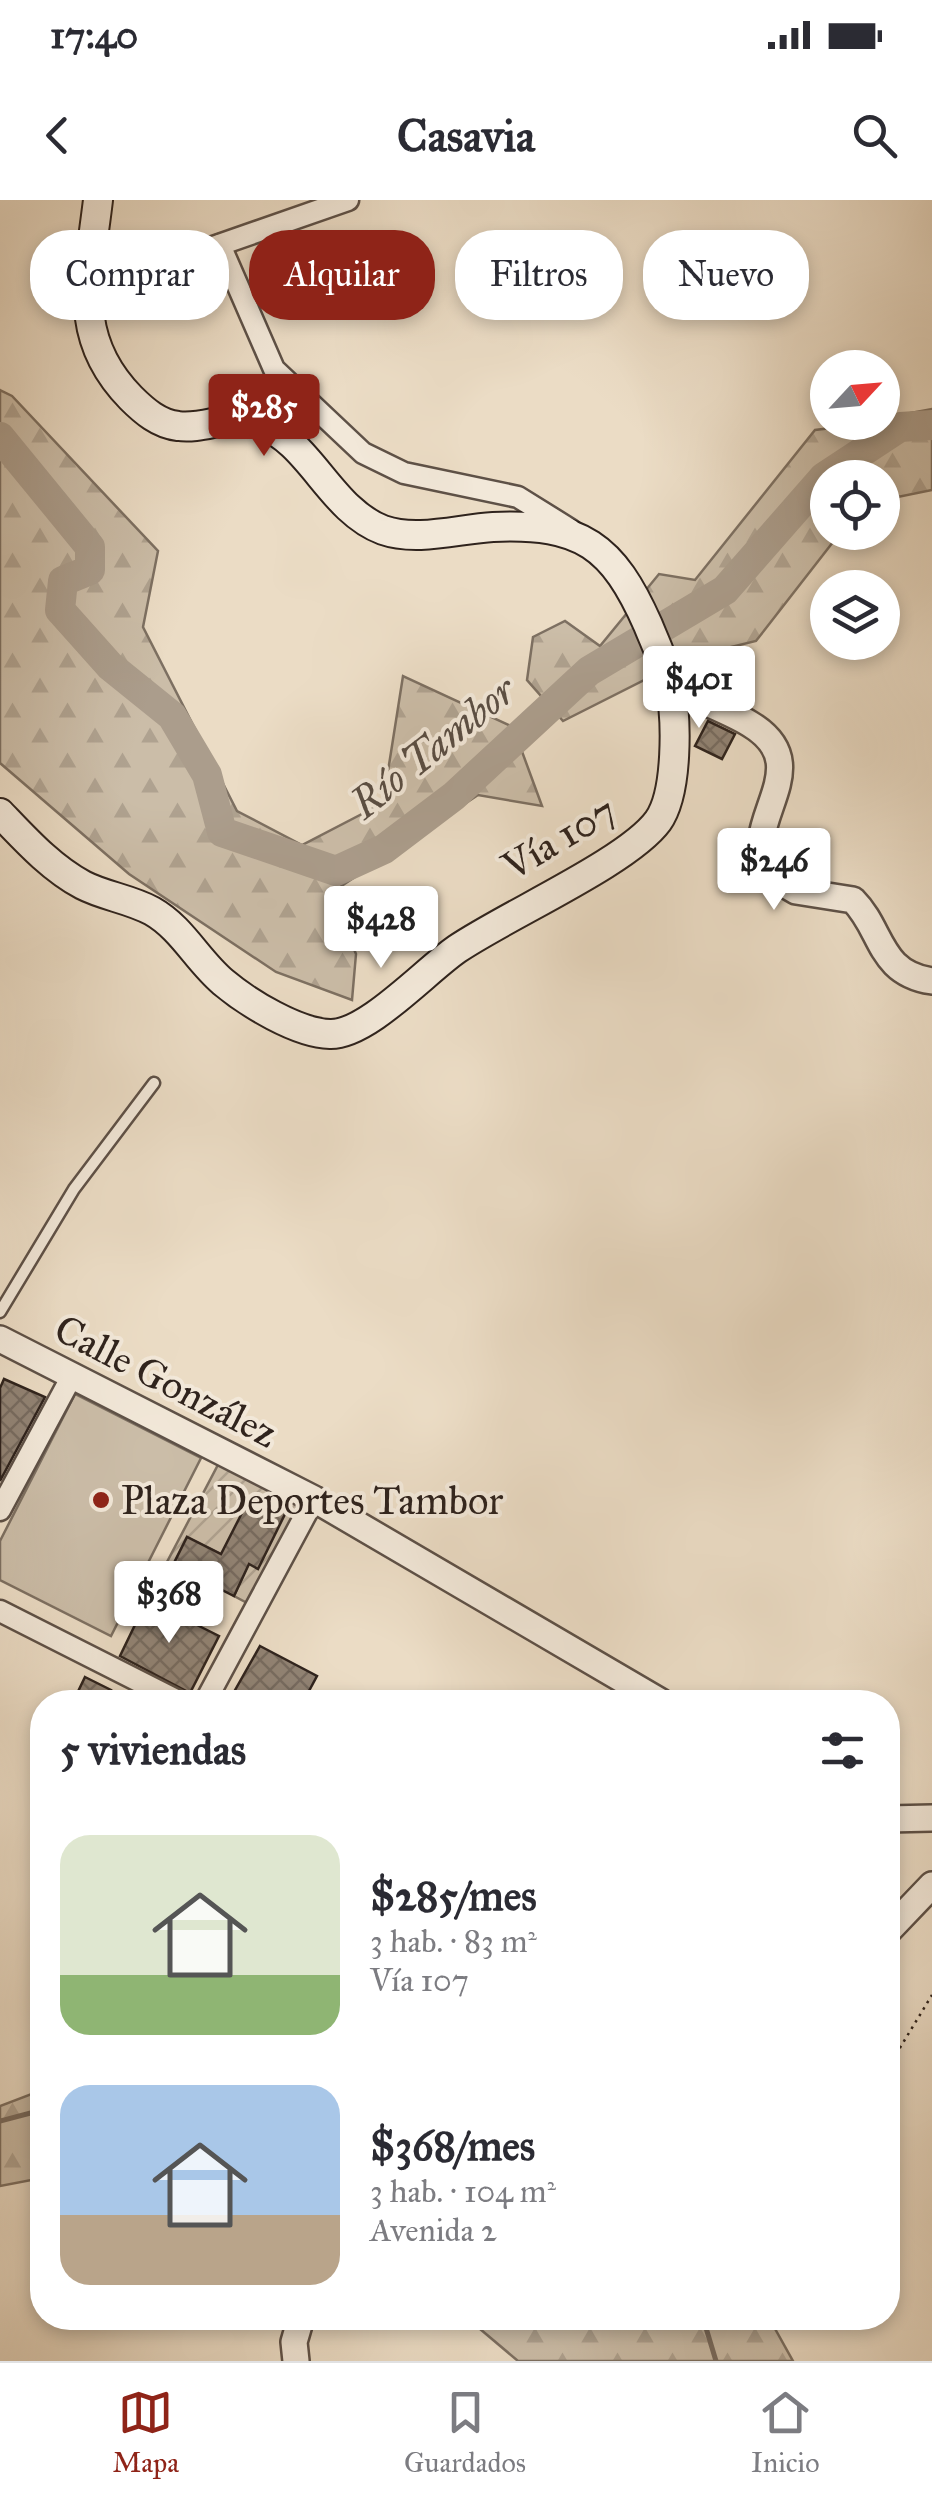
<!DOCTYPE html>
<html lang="es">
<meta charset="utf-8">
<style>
body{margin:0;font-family:"IM FELL Great Primer",serif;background:#f2f2f3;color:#2b2b33;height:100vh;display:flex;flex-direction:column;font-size:38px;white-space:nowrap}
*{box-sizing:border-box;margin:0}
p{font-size:32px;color:#7c7c81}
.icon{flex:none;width:55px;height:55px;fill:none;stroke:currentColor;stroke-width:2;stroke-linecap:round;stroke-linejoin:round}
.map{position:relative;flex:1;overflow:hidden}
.drawer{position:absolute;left:30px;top:1490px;width:870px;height:640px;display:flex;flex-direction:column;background:#fff;border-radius:40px;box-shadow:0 5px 15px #0003}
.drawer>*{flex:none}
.top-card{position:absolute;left:30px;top:30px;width:872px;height:90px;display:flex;gap:20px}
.needle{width:65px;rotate:64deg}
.fabs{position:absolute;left:810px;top:150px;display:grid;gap:20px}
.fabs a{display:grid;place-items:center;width:90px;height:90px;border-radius:50%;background:#fff;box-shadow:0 5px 15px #0003;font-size:50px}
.price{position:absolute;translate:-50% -85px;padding:0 22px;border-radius:10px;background:#fff;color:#222;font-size:32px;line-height:65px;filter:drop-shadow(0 2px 5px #0008)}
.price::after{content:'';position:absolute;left:50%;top:60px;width:30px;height:22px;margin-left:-15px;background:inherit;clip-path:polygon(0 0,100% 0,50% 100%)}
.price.active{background:#8f2418;color:#fff}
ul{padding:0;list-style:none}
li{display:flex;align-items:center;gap:30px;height:250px;padding:0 30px}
li span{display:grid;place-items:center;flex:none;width:280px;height:200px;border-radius:30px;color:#555}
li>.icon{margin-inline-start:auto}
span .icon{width:120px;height:120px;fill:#fffc;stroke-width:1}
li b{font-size:42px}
h2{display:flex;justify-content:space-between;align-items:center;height:120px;padding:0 30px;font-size:42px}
.pill{padding:0 35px;border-radius:40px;background:#fff;box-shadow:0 5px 15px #0003;font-size:35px;line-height:90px}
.pill.active{background:#8f2418;color:#fff}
.status{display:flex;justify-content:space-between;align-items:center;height:70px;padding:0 50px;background:#fff;direction:ltr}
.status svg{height:28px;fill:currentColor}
header{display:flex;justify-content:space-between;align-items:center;height:130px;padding:0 30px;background:#fff;font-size:45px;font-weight:700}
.tab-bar{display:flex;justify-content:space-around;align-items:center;height:140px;border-top:2px solid #e1e1e2;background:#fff;font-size:28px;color:#7c7c81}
.tab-bar a{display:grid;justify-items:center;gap:5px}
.tab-bar .active{color:#8f2418}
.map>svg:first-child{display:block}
.forest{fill:url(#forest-firs);stroke:#7d7062;stroke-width:2.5}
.park{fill:#cbbda8;stroke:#7d7062;stroke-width:2.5}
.garden{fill:url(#garden-furrows);stroke:#7d7062;stroke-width:2.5}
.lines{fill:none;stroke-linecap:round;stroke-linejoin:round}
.stream{stroke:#796c60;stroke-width:5}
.river{stroke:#ab9d8c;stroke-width:30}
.building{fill:url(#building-cross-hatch);stroke:#2f231d;stroke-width:2.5}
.service-casing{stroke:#5e5147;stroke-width:15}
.minor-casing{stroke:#5e5147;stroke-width:25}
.tertiary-casing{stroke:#5e5147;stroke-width:30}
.secondary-casing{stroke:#2f231d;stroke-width:32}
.path{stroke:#2f231d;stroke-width:2.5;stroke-dasharray:2.5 5;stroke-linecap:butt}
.service{stroke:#f2e8d9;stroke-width:10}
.minor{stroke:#f2e8d9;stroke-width:20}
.tertiary{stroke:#f2e8d9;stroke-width:25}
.secondary{stroke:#f2e8d9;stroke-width:28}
.poi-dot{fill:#8f2418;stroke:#f2e8d9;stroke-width:4}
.labels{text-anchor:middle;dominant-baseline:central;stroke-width:8;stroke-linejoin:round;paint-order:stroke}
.street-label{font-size:40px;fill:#2f231d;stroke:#f2e8d9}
.poi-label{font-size:40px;fill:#2f231d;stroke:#f2e8d9;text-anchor:start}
.water-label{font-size:42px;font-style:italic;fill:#5a4e44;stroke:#f2e8d9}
</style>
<div class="status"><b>17:40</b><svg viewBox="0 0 49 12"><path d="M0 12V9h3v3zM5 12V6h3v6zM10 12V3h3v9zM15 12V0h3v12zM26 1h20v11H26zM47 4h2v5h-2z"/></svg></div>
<header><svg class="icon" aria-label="back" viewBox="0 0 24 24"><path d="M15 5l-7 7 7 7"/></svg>Casavia<svg class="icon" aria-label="search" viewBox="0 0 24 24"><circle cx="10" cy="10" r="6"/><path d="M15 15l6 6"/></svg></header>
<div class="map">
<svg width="932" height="2161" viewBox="0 0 932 2161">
<defs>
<pattern id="forest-firs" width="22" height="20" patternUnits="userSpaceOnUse" patternTransform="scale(2.5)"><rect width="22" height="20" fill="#cbbda8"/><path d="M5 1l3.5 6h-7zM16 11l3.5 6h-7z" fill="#afa290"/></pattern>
<pattern id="garden-furrows" width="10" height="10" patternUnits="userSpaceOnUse" patternTransform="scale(2.5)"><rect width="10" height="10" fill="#cbbda8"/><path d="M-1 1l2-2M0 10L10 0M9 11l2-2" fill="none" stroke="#afa290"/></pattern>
<pattern id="building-cross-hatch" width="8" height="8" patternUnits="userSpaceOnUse" patternTransform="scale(2.5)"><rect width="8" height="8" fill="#918374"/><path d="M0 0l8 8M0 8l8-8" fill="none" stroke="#776b5f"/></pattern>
</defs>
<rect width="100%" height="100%" fill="#ebdcc5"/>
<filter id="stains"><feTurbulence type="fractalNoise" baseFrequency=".002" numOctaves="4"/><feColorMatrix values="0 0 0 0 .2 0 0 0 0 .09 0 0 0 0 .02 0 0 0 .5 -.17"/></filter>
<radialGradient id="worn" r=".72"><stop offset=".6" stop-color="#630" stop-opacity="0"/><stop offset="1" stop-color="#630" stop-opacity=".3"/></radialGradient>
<g class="forest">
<path d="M0 190 12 196 158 351 143 427 237 611 302 645 383 603 403 476 513 527 542 606 478 595 331 693 356 754 352 800 276 772 129 674 0 563Z"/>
<path d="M932 209V290L883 300 882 278H828V332L840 333 756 441 690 457 563 521 527 480 533 437 565 421 600 446 659 374 695 380 815 230 882 222 883 218Z"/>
<path d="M42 1890V1978L0 1986V1906Z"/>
<path d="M467 2118H769L793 2161H518Z"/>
</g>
<path class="park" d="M75 1194 201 1258 111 1436 0 1380V1341Z"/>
<path class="garden" d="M220 1261 301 1303 251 1405 234 1396 247 1367 187 1337 173 1365 167 1362Z"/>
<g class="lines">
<g class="stream">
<path d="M0 1921 42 1910"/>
<path d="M703 2118 716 2161"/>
</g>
<path class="river" d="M0 237 90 347V370L63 381 60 410 110 466 172 516 207 575 222 632 336 671 384 649 454 596 589 471 725 390 824 277 900 227 932 225"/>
</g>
<g class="building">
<path d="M708 521 735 534 722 559 695 546Z"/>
<path d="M4 1179 45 1197 0 1281V1188Z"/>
<path d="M261 1297 287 1310 258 1369 249 1364 234 1396 173 1365 187 1337 221 1354 244 1309 253 1313Z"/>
<path d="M147 1400 219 1436 190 1493 120 1456Z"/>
<path d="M260 1446 317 1476 303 1502H241L244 1497 234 1492Z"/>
<path d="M85 1477 111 1490 105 1502H73Z"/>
</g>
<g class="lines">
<defs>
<g id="service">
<path d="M0 1112 74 989 154 883"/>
<path d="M42 2005V2006"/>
</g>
<g id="minor">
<path d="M220 45 274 169 363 253 404 273 518 297 571 330"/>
<path d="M87 91 348 0"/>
<path d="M0 1310 73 1174"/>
<path d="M0 1411 180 1502"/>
<path d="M205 1502 314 1299"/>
</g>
<g id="tertiary">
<path d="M671 487C697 500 725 509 750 524 821 567 738 621 767 674L796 691 853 700C883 730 878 773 932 781"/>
<path d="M0 1139 314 1299 661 1502"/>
<path d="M888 1619 932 1618"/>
<path d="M888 1731 932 1685"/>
<path d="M296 2161 294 2142 301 2118"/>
</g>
<path id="secondary" d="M0 613C25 639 51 668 83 685 104 696 130 699 152 711 182 728 197 760 223 782 248 803 297 833 330 834 367 835 425 771 457 749 507 715 628 662 658 621 678 593 677 519 670 486 666 465 656 445 648 425 613 346 582 323 493 327 458 329 417 342 383 330 330 310 311 242 259 223 232 212 205 230 178 226 159 224 144 211 131 198 71 137 89 77 98 0"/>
</defs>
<use href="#service" class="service-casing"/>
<use href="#minor" class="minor-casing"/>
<use href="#tertiary" class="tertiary-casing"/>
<use href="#secondary" class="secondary-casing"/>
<path class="path" d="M888 1899 898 1851 932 1795"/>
<use href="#service" class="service"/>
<use href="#minor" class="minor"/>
<use href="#tertiary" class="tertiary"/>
<use href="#secondary" class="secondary"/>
</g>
<circle class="poi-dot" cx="101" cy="1300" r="10"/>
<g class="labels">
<g class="street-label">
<text transform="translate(559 638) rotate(-31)">Vía 107</text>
<text transform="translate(166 1181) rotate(27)">Calle González</text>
</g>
<g class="poi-label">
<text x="121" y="1300">Plaza Deportes Tambor</text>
</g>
<g class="water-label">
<text transform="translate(433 547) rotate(-39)">Río Tambor</text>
</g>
</g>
<rect width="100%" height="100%" filter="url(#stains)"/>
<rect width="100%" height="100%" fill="url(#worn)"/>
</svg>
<div class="fabs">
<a><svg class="needle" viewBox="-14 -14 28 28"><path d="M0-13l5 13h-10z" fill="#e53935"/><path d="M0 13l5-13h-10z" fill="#7c7c81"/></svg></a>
<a><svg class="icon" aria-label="locate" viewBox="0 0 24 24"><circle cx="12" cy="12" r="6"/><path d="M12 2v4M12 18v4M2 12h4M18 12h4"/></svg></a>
<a><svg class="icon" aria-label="layers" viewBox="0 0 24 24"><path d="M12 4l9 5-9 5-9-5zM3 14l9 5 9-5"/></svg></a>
</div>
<b class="price active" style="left:264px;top:259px">$285</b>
<b class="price" style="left:699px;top:531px">$401</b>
<b class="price" style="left:774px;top:713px">$246</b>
<b class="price" style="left:381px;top:771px">$428</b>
<b class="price" style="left:169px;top:1446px">$368</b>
<div class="top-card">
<a class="pill">Comprar</a>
<a class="pill active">Alquilar</a>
<a class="pill">Filtros</a>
<a class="pill">Nuevo</a>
</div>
<section class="drawer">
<h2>5 viviendas<svg class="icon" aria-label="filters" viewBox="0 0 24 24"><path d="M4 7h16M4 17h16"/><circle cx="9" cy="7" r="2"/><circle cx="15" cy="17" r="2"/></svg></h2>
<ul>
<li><span style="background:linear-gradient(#dfe7d0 70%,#8fb573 0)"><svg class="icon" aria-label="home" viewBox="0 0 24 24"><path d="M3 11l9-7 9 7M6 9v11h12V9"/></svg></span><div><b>$285/mes</b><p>3 hab. · 83 m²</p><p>Vía 107</p></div></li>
<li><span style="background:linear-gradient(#a9c7e8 65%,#b9a48a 0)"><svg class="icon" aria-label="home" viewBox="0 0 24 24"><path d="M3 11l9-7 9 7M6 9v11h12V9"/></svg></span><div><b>$368/mes</b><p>3 hab. · 104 m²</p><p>Avenida 2</p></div></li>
</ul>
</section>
</div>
<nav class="tab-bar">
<a class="active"><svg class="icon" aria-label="map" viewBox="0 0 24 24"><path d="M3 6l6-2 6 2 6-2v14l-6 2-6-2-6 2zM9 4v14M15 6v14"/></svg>Mapa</a>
<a><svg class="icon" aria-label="saved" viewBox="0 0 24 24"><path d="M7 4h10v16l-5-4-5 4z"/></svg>Guardados</a>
<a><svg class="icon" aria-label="home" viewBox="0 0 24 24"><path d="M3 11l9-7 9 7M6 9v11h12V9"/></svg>Inicio</a>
</nav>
